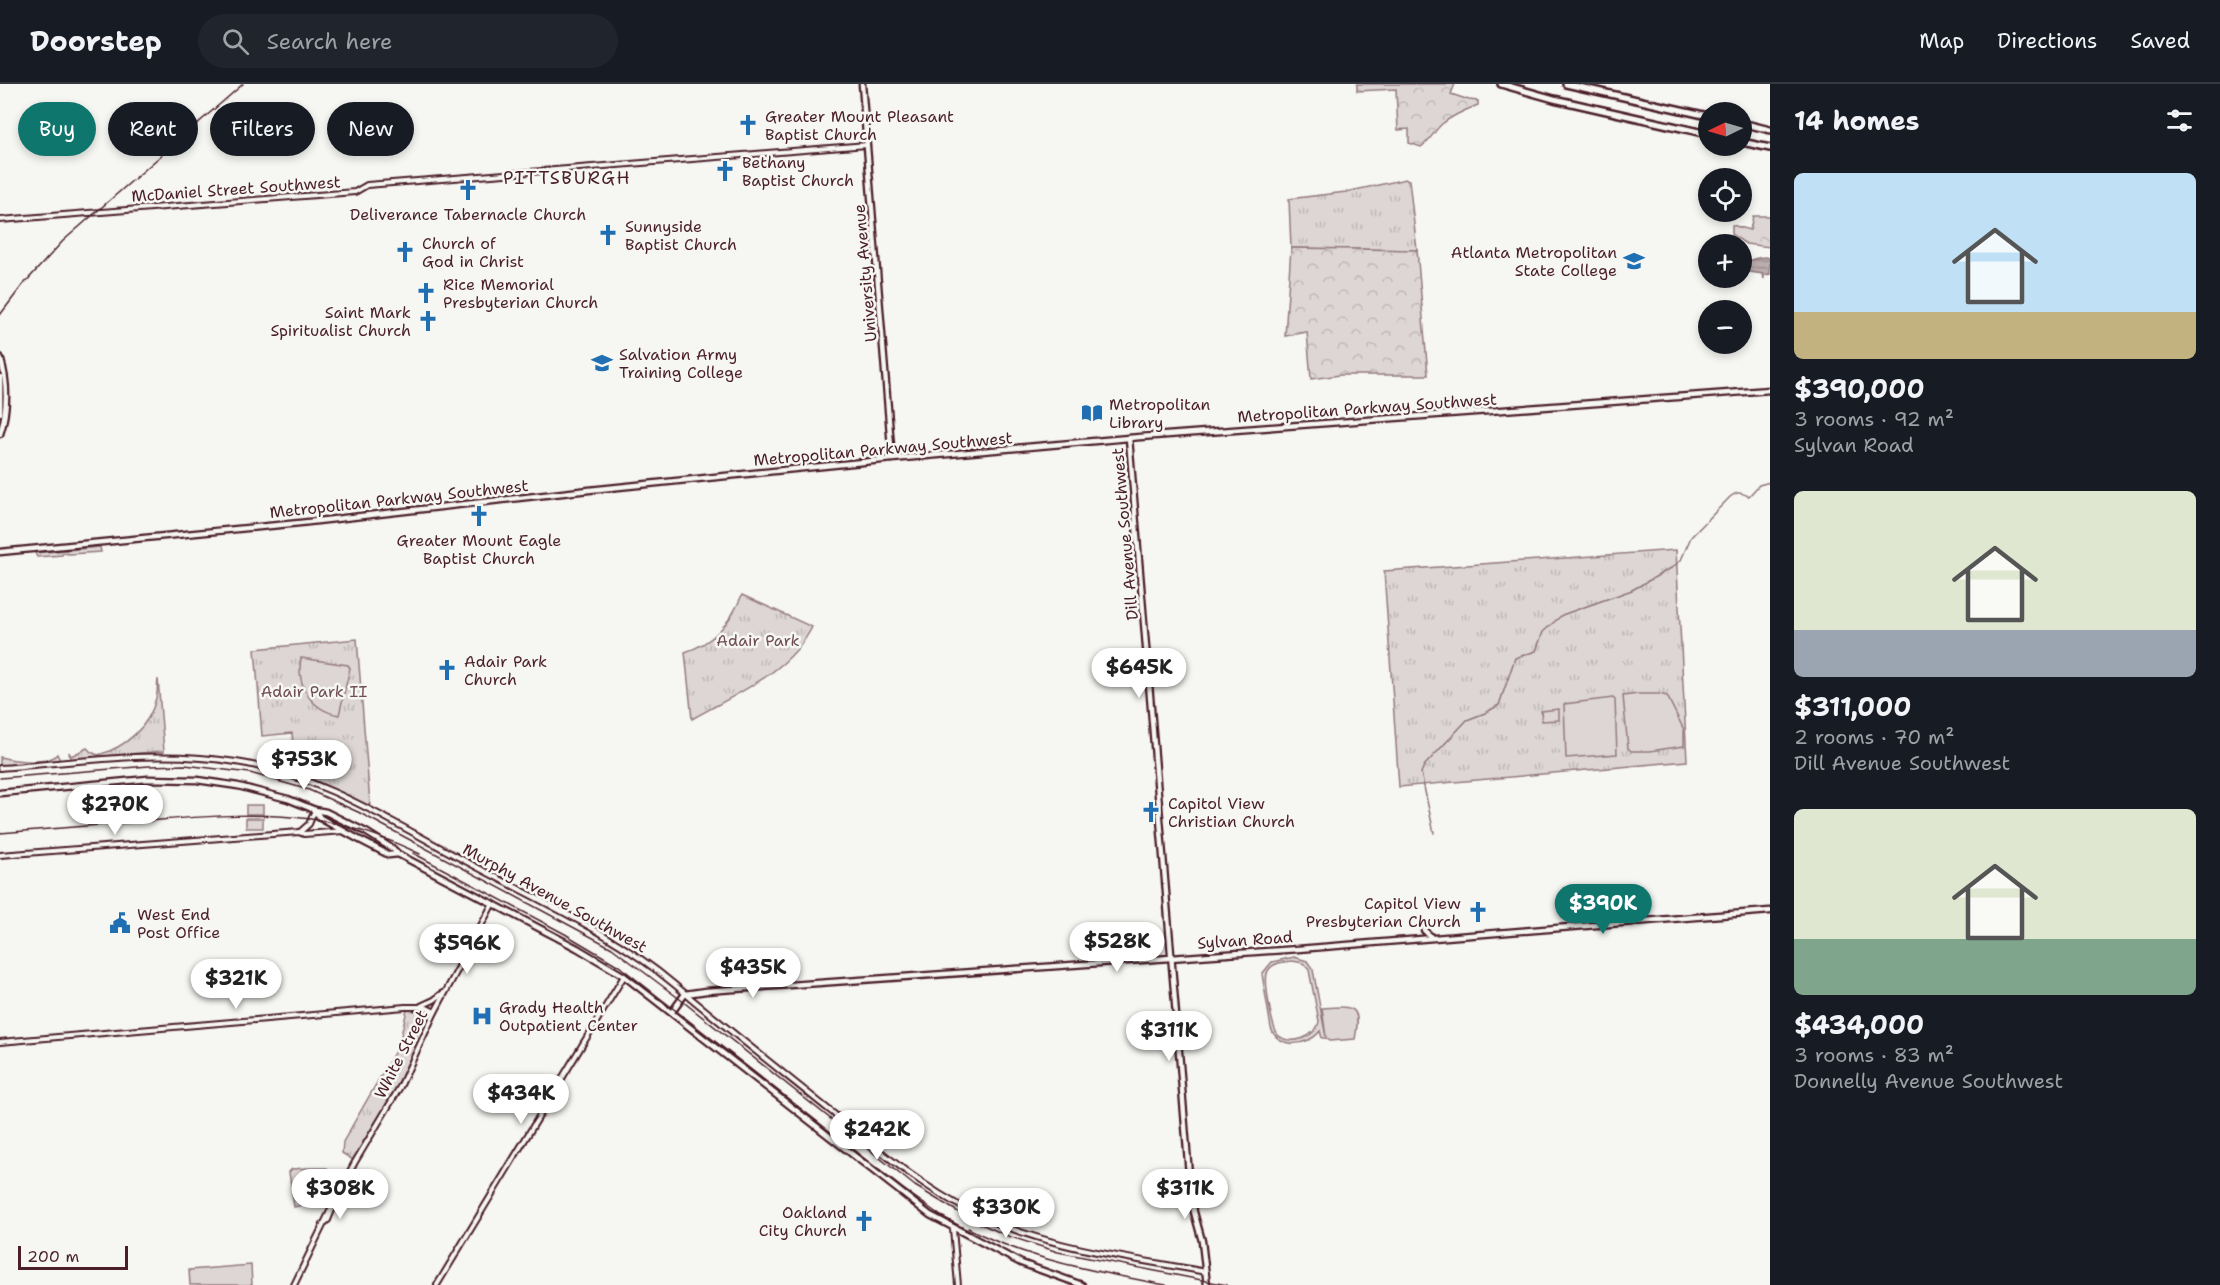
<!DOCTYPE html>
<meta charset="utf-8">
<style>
body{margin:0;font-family:"Shantell Sans",sans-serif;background:#20242c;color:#f1f3f6;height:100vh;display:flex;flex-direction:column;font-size:22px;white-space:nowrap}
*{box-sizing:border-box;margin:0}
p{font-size:20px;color:#9ea1a6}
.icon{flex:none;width:33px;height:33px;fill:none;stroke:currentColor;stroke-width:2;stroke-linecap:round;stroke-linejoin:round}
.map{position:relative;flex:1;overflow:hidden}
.panel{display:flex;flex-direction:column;background:#171b24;width:450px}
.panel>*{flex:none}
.top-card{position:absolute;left:18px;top:18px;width:570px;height:54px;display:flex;gap:12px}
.needle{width:39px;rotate:265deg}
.buttons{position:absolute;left:1698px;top:18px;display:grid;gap:12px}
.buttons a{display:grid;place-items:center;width:54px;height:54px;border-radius:50%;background:#171b24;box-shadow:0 3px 9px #0003;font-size:30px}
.scale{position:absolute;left:18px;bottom:15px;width:110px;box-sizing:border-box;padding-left:6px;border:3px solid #4a1f2b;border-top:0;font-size:16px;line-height:21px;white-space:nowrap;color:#4a1f2b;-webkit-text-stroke:4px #f6f6f2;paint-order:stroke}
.price{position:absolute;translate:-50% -51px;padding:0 14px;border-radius:21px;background:#fff;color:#222;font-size:20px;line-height:39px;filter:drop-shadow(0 2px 3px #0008)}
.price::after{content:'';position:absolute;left:50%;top:36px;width:18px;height:14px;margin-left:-9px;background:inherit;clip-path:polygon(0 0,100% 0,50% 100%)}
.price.active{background:#0f766e;color:#fff}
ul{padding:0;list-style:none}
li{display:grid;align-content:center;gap:12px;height:318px;padding:0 24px}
li span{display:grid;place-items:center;height:186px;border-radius:9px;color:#555}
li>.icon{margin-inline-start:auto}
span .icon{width:108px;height:108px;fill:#fffc;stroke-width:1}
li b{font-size:26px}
h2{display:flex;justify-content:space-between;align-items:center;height:72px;padding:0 24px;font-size:26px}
.pill{padding:0 21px;border-radius:27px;background:#171b24;box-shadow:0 3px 9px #0003;font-size:21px;line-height:54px}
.pill.active{background:#0f766e;color:#fff}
header{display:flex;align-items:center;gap:36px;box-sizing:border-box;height:84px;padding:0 30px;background:#171b24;border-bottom:2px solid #363941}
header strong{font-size:28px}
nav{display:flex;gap:33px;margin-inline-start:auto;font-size:21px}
.search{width:420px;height:54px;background:#20242c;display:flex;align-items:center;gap:15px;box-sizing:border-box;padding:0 21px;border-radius:33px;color:#9ea1a6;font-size:22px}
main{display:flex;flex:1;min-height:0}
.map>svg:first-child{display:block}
.grass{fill:url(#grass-tufts);stroke:#947a80;stroke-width:1.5}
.forest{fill:url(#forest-crowns);stroke:#947a80;stroke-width:1.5}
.pitch{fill:#ddd6d5;stroke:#947a80;stroke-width:1.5;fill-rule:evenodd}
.water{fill:url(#water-rules);stroke:#8e747a;stroke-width:1.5}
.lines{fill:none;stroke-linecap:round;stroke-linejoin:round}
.stream{stroke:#8e747a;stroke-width:1.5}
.minor-casing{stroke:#4a1f2b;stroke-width:8}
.major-casing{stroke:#4a1f2b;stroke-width:9}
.highway-casing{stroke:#4a1f2b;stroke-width:10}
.minor{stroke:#f6f6f2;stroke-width:4}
.major{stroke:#f6f6f2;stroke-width:4.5}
.highway{stroke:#f6f6f2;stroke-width:5}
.rail{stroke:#4a1f2b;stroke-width:1.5}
.labels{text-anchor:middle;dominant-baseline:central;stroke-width:5;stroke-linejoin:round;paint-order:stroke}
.poi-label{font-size:16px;fill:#4a1f2b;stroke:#f6f6f2;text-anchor:start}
.street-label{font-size:16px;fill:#4a1f2b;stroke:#f6f6f2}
.park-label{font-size:16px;fill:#6f4d56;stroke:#f6f6f2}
.neighbourhood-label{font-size:18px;letter-spacing:1.5px;fill:#4a1f2b;stroke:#f6f6f2}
</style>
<header>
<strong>Doorstep</strong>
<div class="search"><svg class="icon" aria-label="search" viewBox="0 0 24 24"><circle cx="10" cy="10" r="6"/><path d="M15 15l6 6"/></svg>Search here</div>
<nav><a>Map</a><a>Directions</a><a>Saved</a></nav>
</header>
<main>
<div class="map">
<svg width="1770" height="1201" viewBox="0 0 1770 1201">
<defs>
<pattern id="grass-tufts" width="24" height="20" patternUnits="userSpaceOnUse" patternTransform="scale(1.5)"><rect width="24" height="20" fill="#ddd6d5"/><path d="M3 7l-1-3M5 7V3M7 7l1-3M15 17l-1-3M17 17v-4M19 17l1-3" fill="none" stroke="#bfb7b7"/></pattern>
<pattern id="forest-crowns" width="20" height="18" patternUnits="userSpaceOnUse" patternTransform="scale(1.5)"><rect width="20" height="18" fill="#ddd6d5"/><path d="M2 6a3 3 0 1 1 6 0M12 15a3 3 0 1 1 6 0" fill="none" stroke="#bfb7b7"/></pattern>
<pattern id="water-rules" width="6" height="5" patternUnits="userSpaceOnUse" patternTransform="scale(1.5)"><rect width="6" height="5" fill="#bbadae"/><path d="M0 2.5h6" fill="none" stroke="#9a8c8e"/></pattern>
</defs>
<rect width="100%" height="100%" fill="#f6f6f2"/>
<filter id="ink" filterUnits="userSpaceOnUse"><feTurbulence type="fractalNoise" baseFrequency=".0167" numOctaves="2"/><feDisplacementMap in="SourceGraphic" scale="12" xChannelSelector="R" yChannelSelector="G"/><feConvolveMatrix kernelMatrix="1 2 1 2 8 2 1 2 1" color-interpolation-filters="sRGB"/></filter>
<g filter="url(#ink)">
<g class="grass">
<path d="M1406 95 1409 96 1417 166 1291 164 1289 115 1346 108Z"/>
<path d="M100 463 101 468 69 470 63 469 62 471 37 473 35 469Z"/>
<path d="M1676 466 1687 677 1399 703 1384 487Z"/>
<path d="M742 511 812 543C790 588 734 611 692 635L685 568C714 559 731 538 742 511Z"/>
<path d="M357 555 370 720 366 724 296 693 292 649 262 652 255 565Z"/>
<path d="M158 595 164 667 70 675 69 668 71 672 87 664 91 668 98 671C125 664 150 642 156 614 158 608 157 601 158 595Z"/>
<path d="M57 670 60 676 0 682V673C15 677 48 681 57 670Z"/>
<path d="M407 926 423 928 428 931V936L397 1002 353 1076 342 1069 343 1058 399 960Z"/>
</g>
<g class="forest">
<path d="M1357 0H1455L1451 10 1469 16 1478 17V21C1465 26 1453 31 1442 40 1434 47 1430 57 1421 63L1409 59V45L1398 46 1396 5 1357 7Z"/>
<path d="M1753 132H1770V163L1746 160 1732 151V141L1750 146Z"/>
<path d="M1291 164 1417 166 1428 291H1340L1311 295 1307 248 1285 252Z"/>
</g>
<g class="pitch">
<path d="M301 574 348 581 350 584 339 631C311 626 296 602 301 574Z"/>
<path d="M1638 610H1659L1667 612 1684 646V662L1650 667H1631L1628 664 1623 612Z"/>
<path d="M1613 614 1615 616 1617 670 1566 674 1564 620Z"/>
<path d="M1559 625V636L1542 637 1541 627Z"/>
<rect x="246" y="721" width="17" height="9"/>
<rect x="246" y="734" width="17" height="10"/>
<path d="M1294 873 1307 877 1313 886 1326 953 1322 924C1353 922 1362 920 1355 955L1330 957 1326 954H1322L1320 947C1309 962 1278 966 1271 944L1262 890 1272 878ZM1293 877 1303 879 1309 886 1319 937C1317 953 1290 963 1278 951 1272 944 1263 895 1268 887 1273 878 1284 878 1293 877Z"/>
<path d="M306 1084H327C328 1106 315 1120 294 1123L289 1088 292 1085Z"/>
<path d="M251 1181 252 1201H190L189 1186Z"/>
</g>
<path class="water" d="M1765 173 1770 174V190L1764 191V195L1763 190 1742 187C1747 175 1752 175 1765 173Z"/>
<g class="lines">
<path class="stream" d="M1434 749 1421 689 1424 682 1467 636 1485 629 1499 621 1515 574 1536 567 1543 548 1562 531 1632 506 1673 483 1681 476 1691 453 1730 413C1739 406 1742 410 1749 412L1759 401 1770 398"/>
<defs>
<g id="minor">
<path d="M0 136 355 108 367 101 867 61"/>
<path d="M0 684C78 678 158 665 236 678 322 691 396 741 471 780 540 817 615 850 675 901 725 943 777 984 828 1025 873 1061 918 1101 970 1127 1043 1164 1127 1173 1206 1188"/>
<path d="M300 748 309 740 315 726"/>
<path d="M0 771 299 748 304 750 344 747"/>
<path d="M421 922 434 916 443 909"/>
<path d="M0 958 405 923H425L435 928"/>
<path d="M323 1140 328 1136 341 1104 355 1078 400 1003 435 928 493 819"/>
<path d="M953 1145 958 1201"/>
<path d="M294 1201 333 1121"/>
<path d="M437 1201 624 892"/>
</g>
<g id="major">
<path d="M862 0 892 375"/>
<path d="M0 273C8 298 8 326 0 350"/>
<path d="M0 293V329"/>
<path d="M1129 354 1190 1103 1194 1128 1202 1157 1207 1201"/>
<path d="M0 468 300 439 589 406 892 375 1140 353 1770 306"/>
<path d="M0 709 148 695 197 696 238 702 288 715 315 726 326 728 366 748 393 765 398 770 577 864 624 892 930 1131 1021 1179 1082 1201"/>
<path d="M315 726 320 734 358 755 389 771 398 770"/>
<path d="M1424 846 1431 853"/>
<path d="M672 928 685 910 706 907 1298 865 1770 827"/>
</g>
<g id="highway">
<path d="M1501 0 1554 15 1708 50"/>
<path d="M1566 0 1708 32"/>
<path d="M1742 39 1770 46"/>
<path d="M1742 58 1770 64"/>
</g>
</defs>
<use href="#minor" class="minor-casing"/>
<use href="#major" class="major-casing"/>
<use href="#highway" class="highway-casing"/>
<use href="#minor" class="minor"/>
<use href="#major" class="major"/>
<use href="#highway" class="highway"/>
<g class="rail">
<path d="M0 231 22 202 63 157 243 0"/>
<path d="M0 694 149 682 185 681 250 689 309 706 358 728 612 864 681 916 915 1102 970 1135 1008 1152 1058 1168 1227 1201"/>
<path d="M0 749C53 745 107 740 160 736 210 732 261 728 311 735 350 741 385 753 420 770"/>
<path d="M413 769 565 850 619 882 902 1104 941 1132 975 1150"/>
<path d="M968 1144C1031 1177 1098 1188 1166 1201"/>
</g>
</g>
</g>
<defs>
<symbol id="church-bare" viewBox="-9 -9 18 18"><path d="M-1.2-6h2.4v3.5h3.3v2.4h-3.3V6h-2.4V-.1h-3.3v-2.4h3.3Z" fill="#1f6fb2" stroke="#f6f6f2" stroke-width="2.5" paint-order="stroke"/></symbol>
<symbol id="university-bare" viewBox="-9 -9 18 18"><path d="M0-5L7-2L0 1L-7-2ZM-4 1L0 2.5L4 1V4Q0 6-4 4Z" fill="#1f6fb2" stroke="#f6f6f2" stroke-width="2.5" paint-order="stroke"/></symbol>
<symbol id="library-bare" viewBox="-9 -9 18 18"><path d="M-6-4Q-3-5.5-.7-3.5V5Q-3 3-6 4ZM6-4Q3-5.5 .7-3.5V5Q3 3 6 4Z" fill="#1f6fb2" stroke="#f6f6f2" stroke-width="2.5" paint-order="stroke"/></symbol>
<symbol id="civic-bare" viewBox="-9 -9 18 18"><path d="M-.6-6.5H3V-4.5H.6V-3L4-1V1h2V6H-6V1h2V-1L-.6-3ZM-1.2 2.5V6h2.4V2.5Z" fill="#1f6fb2" stroke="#f6f6f2" stroke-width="2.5" paint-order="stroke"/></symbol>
<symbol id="hospital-bare" viewBox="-9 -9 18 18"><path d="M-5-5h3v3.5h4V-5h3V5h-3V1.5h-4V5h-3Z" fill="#1f6fb2" stroke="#f6f6f2" stroke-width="2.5" paint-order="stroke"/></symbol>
</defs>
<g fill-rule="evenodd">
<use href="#church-bare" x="733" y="26" width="30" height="30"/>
<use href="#church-bare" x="710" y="72" width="30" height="30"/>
<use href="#church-bare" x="453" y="91" width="30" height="30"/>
<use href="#church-bare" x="593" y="136" width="30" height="30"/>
<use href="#church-bare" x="390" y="153" width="30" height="30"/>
<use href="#university-bare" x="1619" y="162" width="30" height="30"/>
<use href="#church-bare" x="411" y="194" width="30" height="30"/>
<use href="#church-bare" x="413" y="222" width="30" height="30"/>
<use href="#university-bare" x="587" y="264" width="30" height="30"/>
<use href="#library-bare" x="1077" y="314" width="30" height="30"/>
<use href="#church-bare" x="464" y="417" width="30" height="30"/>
<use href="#church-bare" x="432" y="571" width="30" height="30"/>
<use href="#church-bare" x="1136" y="713" width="30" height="30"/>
<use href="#church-bare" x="1463" y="813" width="30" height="30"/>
<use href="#civic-bare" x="105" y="824" width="30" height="30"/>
<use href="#hospital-bare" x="467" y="917" width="30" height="30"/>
<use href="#church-bare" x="849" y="1122" width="30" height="30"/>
</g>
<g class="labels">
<g class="poi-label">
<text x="765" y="32">Greater Mount Pleasant<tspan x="765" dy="18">Baptist Church</tspan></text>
<text x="742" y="78">Bethany<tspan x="742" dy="18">Baptist Church</tspan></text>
<text x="468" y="130" text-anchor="middle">Deliverance Tabernacle Church</text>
<text x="625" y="142">Sunnyside<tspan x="625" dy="18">Baptist Church</tspan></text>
<text x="422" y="159">Church of<tspan x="422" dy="18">God in Christ</tspan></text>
<text x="1617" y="168" text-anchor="end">Atlanta Metropolitan<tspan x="1617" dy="18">State College</tspan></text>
<text x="443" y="200">Rice Memorial<tspan x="443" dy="18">Presbyterian Church</tspan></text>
<text x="411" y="228" text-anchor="end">Saint Mark<tspan x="411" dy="18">Spiritualist Church</tspan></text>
<text x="619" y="270">Salvation Army<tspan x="619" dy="18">Training College</tspan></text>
<text x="1109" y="320">Metropolitan<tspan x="1109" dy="18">Library</tspan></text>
<text x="479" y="456" text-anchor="middle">Greater Mount Eagle<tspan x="479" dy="18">Baptist Church</tspan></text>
<text x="464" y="577">Adair Park<tspan x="464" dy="18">Church</tspan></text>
<text x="1168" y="719">Capitol View<tspan x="1168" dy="18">Christian Church</tspan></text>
<text x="1461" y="819" text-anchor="end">Capitol View<tspan x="1461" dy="18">Presbyterian Church</tspan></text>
<text x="137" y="830">West End<tspan x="137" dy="18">Post Office</tspan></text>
<text x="499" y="923">Grady Health<tspan x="499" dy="18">Outpatient Center</tspan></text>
<text x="847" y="1128" text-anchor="end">Oakland<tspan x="847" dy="18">City Church</tspan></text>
</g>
<g class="street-label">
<text transform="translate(236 105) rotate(-4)">McDaniel Street Southwest</text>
<text transform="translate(865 189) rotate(-95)">University Avenue</text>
<text transform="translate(1367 324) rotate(-4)">Metropolitan Parkway Southwest</text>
<text transform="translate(883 365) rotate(-5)">Metropolitan Parkway Southwest</text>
<text transform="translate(399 415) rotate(-6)">Metropolitan Parkway Southwest</text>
<text transform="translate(1125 450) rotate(-95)">Dill Avenue Southwest</text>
<text transform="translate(555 814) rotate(29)">Murphy Avenue Southwest</text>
<text transform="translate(1245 856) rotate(-4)">Sylvan Road</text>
<text transform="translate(401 970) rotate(-63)">White Street</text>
</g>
<g class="park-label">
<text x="758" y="556">Adair Park</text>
<text x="314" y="607">Adair Park II</text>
</g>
<g class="neighbourhood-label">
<text x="567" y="94">PITTSBURGH</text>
</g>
</g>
</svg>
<div class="buttons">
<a><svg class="needle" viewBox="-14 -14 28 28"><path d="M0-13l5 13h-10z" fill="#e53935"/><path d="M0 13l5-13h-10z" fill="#9ea1a6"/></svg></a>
<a><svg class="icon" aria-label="locate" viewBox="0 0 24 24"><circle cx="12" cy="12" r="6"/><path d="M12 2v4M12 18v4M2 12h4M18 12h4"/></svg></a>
<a>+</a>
<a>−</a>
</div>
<div class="scale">200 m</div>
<b class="price" style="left:1139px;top:615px">$645K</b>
<b class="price" style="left:304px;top:707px">$753K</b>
<b class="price" style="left:115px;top:752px">$270K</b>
<b class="price active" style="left:1603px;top:851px">$390K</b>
<b class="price" style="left:1117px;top:889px">$528K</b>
<b class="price" style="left:467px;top:891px">$596K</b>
<b class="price" style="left:753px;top:915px">$435K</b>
<b class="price" style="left:236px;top:926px">$321K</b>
<b class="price" style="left:1169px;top:978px">$311K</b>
<b class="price" style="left:521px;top:1041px">$434K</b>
<b class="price" style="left:877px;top:1077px">$242K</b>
<b class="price" style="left:340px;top:1136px">$308K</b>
<b class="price" style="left:1185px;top:1136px">$311K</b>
<b class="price" style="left:1006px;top:1155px">$330K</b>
<div class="top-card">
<a class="pill active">Buy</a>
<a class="pill">Rent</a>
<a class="pill">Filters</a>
<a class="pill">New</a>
</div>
</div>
<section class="panel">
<h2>14 homes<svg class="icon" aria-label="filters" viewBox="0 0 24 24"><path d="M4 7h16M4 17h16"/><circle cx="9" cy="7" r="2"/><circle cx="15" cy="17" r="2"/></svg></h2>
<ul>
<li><span style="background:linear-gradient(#bfe0f5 75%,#c2b280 0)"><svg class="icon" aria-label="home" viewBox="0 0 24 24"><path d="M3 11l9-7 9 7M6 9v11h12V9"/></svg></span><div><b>$390,000</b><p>3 rooms · 92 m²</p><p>Sylvan Road</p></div></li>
<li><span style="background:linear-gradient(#dfe7d0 75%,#9aa5b1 0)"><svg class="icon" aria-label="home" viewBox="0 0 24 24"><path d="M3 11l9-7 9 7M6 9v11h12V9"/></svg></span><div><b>$311,000</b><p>2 rooms · 70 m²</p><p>Dill Avenue Southwest</p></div></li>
<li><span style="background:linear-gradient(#dfe7d0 70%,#7fa58c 0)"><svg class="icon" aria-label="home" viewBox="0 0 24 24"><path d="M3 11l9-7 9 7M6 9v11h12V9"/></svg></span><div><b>$434,000</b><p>3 rooms · 83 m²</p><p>Donnelly Avenue Southwest</p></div></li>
</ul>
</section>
</main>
